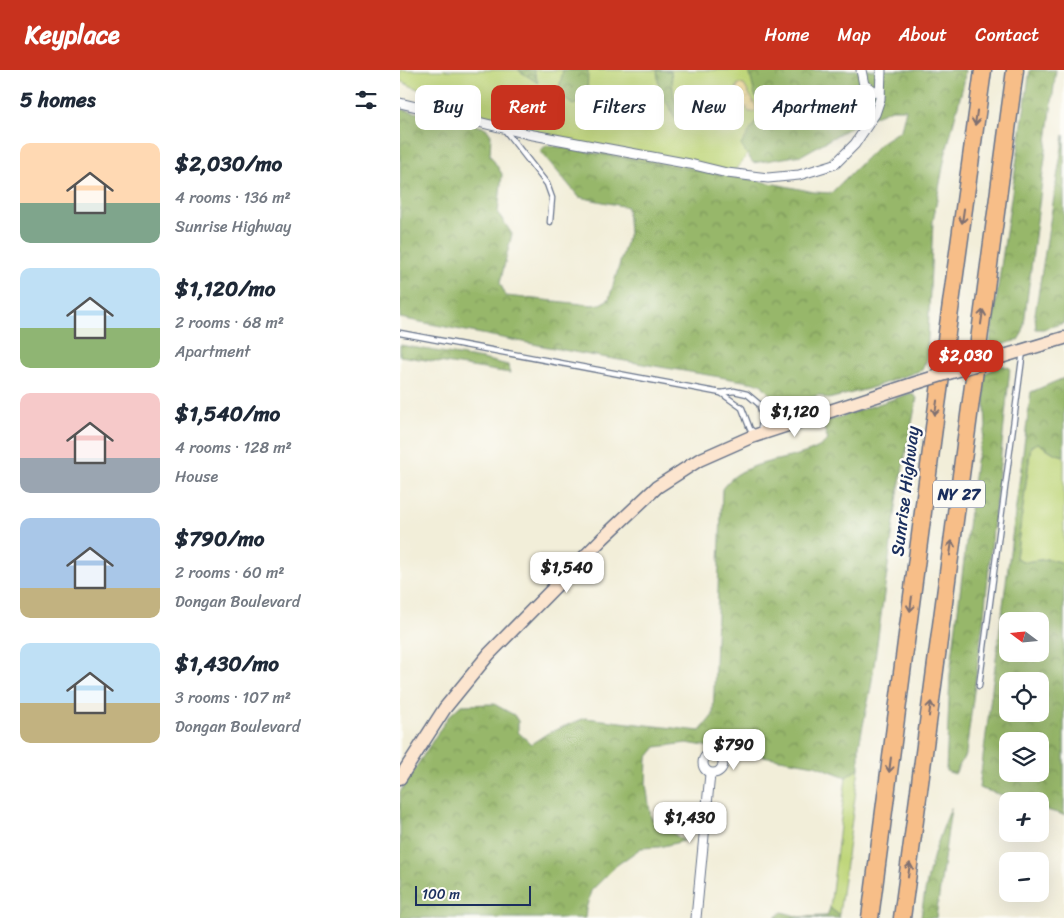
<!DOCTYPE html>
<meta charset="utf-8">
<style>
body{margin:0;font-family:Sriracha,sans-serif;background:#f6f6f7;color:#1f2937;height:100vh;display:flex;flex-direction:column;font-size:19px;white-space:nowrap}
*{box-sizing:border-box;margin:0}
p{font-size:16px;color:#747a83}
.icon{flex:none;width:28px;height:28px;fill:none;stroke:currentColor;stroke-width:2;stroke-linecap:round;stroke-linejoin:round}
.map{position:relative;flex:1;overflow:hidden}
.sheet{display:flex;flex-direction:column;background:#fff;width:400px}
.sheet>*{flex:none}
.banner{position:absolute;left:15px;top:15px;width:475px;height:45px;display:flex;gap:10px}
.needle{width:32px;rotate:286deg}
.tools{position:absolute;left:599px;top:542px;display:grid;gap:10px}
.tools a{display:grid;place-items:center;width:50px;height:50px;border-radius:10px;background:#fff;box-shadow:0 5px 20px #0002;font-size:25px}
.scale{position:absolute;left:15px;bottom:12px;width:116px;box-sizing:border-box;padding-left:5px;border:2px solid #1b2f5e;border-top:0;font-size:14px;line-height:18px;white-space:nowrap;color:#1b2f5e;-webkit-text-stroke:4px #fdfcf7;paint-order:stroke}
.price{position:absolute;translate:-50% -42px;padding:0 11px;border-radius:10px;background:#fff;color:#222;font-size:16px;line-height:32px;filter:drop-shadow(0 1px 2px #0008)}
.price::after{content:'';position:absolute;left:50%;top:30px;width:15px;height:11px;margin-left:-8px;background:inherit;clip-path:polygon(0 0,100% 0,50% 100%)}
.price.on{background:#c8321e;color:#fff}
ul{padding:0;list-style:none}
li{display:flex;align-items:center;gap:15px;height:125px;padding:0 20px}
li span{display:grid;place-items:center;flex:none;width:140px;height:100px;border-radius:10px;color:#555}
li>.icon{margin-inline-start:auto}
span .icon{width:60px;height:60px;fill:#fffc;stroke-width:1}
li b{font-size:21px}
h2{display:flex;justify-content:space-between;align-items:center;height:60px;padding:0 20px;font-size:21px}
.chip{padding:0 18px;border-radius:10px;background:#fff;box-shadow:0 5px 20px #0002;font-size:18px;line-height:45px}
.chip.on{background:#c8321e;color:#fff}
header{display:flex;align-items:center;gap:30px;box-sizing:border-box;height:70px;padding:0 25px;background:#c8321e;color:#fff}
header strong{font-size:24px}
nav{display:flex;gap:28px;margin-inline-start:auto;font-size:18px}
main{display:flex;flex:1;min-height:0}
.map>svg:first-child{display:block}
.grass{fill:#bfd67a;stroke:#6d826c}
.forest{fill:url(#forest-crowns);stroke:#597364;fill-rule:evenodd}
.sand{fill:url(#sand-dots);stroke:#84847e}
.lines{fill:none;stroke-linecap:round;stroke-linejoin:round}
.lane-casing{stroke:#667289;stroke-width:7}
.street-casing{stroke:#667289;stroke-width:11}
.secondary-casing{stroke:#667289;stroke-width:15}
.highway-casing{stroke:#667289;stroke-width:19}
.lane{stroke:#fff;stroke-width:4.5}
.street{stroke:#fff;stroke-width:9}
.secondary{stroke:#fce5cf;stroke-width:12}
.highway{stroke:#f7be88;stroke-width:16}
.secondary-bridge-casing{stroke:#667289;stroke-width:15;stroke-linecap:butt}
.secondary-bridge{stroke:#fce5cf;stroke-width:12}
.oneway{stroke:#7e6f71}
.labels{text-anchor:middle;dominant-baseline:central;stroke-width:5;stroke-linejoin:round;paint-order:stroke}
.shield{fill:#fdfcf7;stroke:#5f6c8c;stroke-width:1}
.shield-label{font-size:16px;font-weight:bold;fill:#1b2f5e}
.street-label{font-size:18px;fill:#1b2f5e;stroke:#fdfcf7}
</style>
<header>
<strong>Keyplace</strong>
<nav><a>Home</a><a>Map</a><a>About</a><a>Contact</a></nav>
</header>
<main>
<section class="sheet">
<h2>5 homes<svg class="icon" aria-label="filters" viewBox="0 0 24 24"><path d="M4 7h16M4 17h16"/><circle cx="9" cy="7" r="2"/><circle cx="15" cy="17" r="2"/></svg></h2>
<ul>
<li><span style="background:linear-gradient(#ffd9b3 60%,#7fa58c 0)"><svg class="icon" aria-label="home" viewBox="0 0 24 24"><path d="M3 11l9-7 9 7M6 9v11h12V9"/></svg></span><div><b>$2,030/mo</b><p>4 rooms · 136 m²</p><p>Sunrise Highway</p></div></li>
<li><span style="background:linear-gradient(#bfe0f5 60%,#8fb573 0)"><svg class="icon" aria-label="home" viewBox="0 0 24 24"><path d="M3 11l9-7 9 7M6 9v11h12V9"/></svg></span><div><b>$1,120/mo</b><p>2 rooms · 68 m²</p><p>Apartment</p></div></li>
<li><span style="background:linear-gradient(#f6c9c9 65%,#9aa5b1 0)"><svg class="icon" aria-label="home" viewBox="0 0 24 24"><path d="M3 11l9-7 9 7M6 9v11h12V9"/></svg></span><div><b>$1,540/mo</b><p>4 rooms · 128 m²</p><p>House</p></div></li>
<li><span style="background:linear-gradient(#a9c7e8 70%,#c2b280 0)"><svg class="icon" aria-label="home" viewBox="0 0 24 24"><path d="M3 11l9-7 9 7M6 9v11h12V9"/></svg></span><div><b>$790/mo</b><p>2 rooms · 60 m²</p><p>Dongan Boulevard</p></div></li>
<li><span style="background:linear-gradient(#bfe0f5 60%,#c2b280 0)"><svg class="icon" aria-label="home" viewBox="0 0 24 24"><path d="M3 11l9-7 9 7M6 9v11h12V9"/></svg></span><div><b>$1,430/mo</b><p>3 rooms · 107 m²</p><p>Dongan Boulevard</p></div></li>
</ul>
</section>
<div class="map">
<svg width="664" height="848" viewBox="0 0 664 848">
<defs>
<pattern id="forest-crowns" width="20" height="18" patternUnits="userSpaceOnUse" patternTransform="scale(1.25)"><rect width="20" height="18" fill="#97b76a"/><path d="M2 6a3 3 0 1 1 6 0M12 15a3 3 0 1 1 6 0" fill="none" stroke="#7a955a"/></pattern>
<pattern id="sand-dots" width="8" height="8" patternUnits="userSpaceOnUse" patternTransform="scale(1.25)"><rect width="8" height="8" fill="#eeda9e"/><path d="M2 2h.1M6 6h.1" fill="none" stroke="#ccbb8a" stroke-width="1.8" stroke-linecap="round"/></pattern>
</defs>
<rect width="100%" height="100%" fill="#fdfcf7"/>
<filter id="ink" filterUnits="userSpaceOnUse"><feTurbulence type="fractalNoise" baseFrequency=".02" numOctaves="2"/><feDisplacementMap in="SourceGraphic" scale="10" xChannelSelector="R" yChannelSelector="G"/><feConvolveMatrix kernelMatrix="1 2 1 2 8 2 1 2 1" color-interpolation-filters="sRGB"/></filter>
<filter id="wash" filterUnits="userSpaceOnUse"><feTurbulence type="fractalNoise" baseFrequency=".0096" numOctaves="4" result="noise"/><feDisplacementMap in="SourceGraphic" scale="20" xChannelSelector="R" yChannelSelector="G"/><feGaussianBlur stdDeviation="1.12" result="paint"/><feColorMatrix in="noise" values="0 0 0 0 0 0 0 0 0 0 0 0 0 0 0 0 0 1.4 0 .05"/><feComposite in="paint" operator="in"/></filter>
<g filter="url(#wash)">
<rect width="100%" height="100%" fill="#f2eed9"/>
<g class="grass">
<path d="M0 0H355L370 56 329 108 281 107 241 91 209 85 128 61 58 37 0 11Z"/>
<path d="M638 373 654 383 664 386V493L647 489 625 492 616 488 631 376Z"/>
<path d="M459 698 439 845 430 838 446 707Z"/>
</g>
<g class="forest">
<path d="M118 0H134L138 13Z"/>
<path d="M163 0H188L187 30 173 35 158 24Z"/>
<path d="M257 0 271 1 274 28 281 44 279 55 259 19Z"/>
<path d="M349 0H565L564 12 545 86 533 151 527 289 522 300 468 319 428 329 419 325 390 335H379L361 314 184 284 0 248V39L75 55 86 58 91 65 90 85 102 104 98 143 112 164 100 213 106 226 192 235 200 234 209 229 229 163 227 137 179 127 140 81 147 75 355 110 414 122 431 123 482 72 501 60 506 39H492L458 53 402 85 353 93 341 75 358 48 361 39 355 25Z"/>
<path d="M630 0H656L623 262 618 270 589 278Z"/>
<path d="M664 65V253L643 259H636L635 244Z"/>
<path d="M0 275 82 289 108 295 110 303 0 286Z"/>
<path d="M602 295 610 298 584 545 566 683 555 704 546 701 550 605 576 391 586 357 584 317 586 303Z"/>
<path d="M664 308V386L654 383 638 373 631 376 616 488 625 492 647 489 664 493V745L640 738V731H621L579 718 631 322ZM640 551V584H608V551ZM640 611V644H608V611ZM608 671H640V704H608Z"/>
<path d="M511 323 517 328 499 417 471 617 459 675V698L446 707 415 695 287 673 256 677 247 688 246 714 251 748 284 771 259 777 241 778 217 795 191 821 186 839 185 848H0V722L48 647 61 635 94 634 114 645 118 651V662L131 674 148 663 185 648 300 661 313 645 322 419C343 389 384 393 415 379 420 377 424 373 428 370L422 353Z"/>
<path d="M551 738 536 848H521C526 806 535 776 551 738Z"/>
<path d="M430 838 439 845 440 848H375L382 842 400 847 427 846Z"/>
</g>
<g class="sand">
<path d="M338 14 344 15 355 34 356 40 353 42H349L339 29 336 19Z"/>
<path d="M310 23 315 26 314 42 312 44 306 43C303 37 304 26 310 23Z"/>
</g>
</g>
<g filter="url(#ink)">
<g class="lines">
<defs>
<g id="lane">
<path d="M104 59 147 114 152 128 150 152"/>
<path d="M0 263 321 323 342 338 350 359 355 363"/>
<path d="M321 323 334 321 347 324 365 339 371 346 377 349H385L406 344"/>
<path d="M360 361 363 348 360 337"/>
<path d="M579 616 623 281"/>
</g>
<g id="street">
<path d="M461 0 464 15 480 24"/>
<path d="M0 33 128 64 290 94 327 103 368 108 399 105 435 94 455 74 475 44 480 29 481 0"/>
<circle cx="313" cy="693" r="10"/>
<path d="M296 848 310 704"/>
</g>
<g id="secondary">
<path d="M604 286 664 268"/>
<path d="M0 708 45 638 89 584 202 469 257 417 299 390 351 367 519 312"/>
</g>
<g id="highway">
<path d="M470 848 535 350 583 0"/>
<path d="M502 848 615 0"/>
</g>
</defs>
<use href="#lane" class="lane-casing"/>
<use href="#street" class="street-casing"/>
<use href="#secondary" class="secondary-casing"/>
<use href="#highway" class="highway-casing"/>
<use href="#lane" class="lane"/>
<use href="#street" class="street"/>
<use href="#secondary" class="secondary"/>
<use href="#highway" class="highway"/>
<defs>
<path id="secondary-bridge" d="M519 312 604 286"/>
</defs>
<use href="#secondary-bridge" class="secondary-bridge-casing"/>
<use href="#secondary-bridge" class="secondary-bridge"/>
</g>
<defs><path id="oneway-shaft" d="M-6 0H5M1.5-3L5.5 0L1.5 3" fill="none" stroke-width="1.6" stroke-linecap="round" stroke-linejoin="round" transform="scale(1.25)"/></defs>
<g class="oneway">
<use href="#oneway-shaft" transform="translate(576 48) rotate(98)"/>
<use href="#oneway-shaft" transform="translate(563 146) rotate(98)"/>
<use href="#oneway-shaft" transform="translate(582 247) rotate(-82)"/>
<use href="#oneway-shaft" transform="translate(536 338) rotate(98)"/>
<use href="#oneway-shaft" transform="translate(551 478) rotate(-82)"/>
<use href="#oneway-shaft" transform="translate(511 534) rotate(97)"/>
<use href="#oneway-shaft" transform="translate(530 639) rotate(-82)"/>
<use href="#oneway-shaft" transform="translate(490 695) rotate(97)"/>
<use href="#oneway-shaft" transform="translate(509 800) rotate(-82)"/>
</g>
</g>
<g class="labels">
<rect class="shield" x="533" y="410.5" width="52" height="27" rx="4"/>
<g class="shield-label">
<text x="559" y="424">NY 27</text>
</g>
<g class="street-label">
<text transform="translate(505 421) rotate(-83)">Sunrise Highway</text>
</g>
</g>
</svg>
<div class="tools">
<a><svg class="needle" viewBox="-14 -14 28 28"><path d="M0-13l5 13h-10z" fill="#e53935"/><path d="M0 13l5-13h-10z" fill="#747a83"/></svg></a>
<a><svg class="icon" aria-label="locate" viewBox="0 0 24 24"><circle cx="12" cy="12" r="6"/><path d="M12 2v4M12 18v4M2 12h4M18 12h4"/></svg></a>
<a><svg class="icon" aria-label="layers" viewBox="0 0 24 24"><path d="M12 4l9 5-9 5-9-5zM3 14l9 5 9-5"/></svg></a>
<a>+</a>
<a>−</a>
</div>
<div class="scale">100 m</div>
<b class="price on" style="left:566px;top:312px">$2,030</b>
<b class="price" style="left:395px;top:368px">$1,120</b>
<b class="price" style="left:167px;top:524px">$1,540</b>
<b class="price" style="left:334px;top:701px">$790</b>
<b class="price" style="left:290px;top:774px">$1,430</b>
<div class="banner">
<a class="chip">Buy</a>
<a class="chip on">Rent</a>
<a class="chip">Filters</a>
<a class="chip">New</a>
<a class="chip">Apartment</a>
</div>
</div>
</main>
